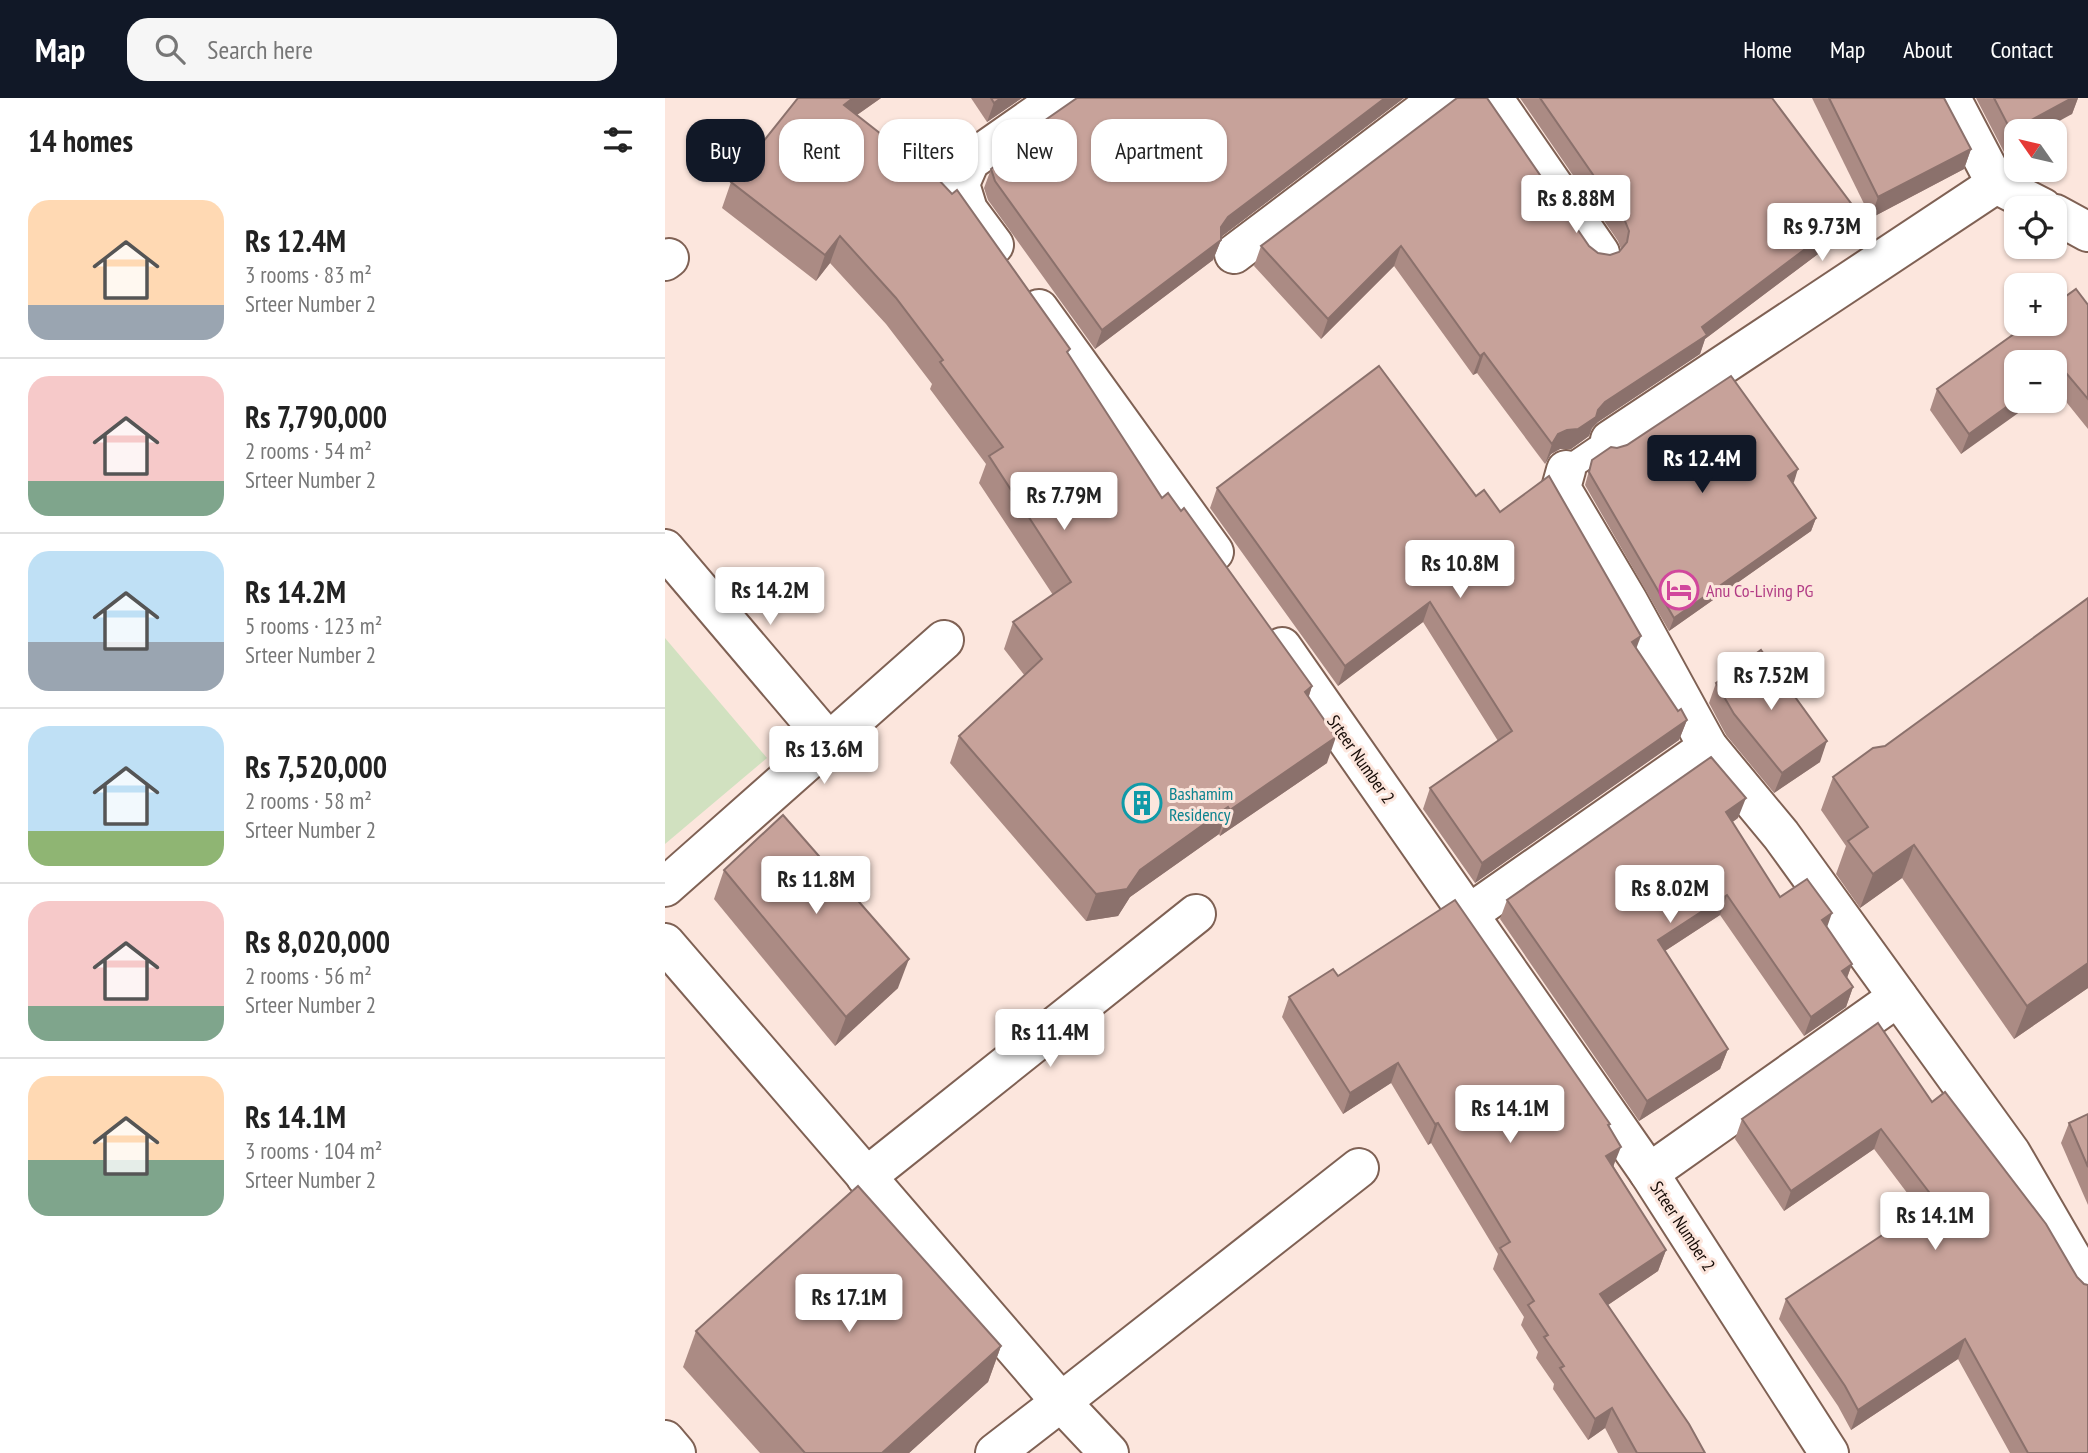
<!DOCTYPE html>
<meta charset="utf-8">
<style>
body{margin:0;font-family:"PT Sans Narrow",sans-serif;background:#f6f6f6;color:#222;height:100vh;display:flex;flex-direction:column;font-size:26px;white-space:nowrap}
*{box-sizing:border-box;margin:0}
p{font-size:23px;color:#767676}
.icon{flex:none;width:38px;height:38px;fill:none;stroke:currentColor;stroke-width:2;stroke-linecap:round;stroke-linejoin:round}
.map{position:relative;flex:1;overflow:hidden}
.drawer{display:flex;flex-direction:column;background:#fff;width:665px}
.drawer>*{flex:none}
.guide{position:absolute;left:21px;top:21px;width:665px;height:63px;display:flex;gap:14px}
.needle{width:46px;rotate:304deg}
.fabs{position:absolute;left:1339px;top:21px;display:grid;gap:14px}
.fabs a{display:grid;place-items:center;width:63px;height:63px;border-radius:14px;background:#fff;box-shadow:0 2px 5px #0004;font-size:35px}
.price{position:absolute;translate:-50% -60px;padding:0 16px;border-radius:7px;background:#fff;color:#222;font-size:23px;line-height:46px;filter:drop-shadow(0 2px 4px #0008)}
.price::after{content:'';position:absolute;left:50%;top:42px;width:21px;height:16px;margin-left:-10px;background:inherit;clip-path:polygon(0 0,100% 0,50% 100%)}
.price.on{background:#111827;color:#fff}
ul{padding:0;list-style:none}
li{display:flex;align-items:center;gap:21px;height:175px;padding:0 28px}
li+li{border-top:2px solid #e0e0e0}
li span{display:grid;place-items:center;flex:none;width:196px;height:140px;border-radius:21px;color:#555}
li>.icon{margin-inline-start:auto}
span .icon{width:84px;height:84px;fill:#fffc;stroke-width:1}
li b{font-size:30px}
h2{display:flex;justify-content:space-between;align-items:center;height:84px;padding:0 28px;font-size:30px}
.tag{padding:0 24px;border-radius:21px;background:#fff;box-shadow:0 2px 5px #0004;font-size:24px;line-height:63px}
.tag.on{background:#111827;color:#fff}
header{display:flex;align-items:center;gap:42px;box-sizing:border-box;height:98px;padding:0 35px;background:#111827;color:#fff}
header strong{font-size:33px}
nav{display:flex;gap:38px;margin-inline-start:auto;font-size:24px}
.search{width:490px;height:63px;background:#f6f6f6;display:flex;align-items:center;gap:18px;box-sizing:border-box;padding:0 24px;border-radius:21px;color:#767676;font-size:26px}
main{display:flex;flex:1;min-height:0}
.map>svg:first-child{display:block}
.green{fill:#d1e1c0}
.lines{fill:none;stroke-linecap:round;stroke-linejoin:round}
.lane-casing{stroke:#7f6154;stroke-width:28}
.street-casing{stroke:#7f6154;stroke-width:42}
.lane{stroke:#fff;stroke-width:24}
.street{stroke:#fff;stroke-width:38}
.wall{fill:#ab8b84}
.shaded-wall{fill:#8b716c}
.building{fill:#c7a29a;stroke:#8b716c;stroke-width:2}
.labels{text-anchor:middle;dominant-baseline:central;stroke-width:6;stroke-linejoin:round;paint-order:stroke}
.hotel-label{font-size:18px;fill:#b23c85;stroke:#fce6dd;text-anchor:start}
.street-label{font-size:18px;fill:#170c07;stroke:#fce6dd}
.culture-label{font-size:18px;fill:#0d838f;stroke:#fce6dd;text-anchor:start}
</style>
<header>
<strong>Map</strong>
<div class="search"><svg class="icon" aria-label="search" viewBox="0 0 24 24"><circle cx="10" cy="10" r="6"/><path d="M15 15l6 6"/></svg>Search here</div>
<nav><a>Home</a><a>Map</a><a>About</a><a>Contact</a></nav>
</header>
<main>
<section class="drawer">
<h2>14 homes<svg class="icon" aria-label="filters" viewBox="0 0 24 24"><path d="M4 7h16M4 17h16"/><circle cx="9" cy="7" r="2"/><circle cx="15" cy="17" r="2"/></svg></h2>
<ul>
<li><span style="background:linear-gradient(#ffd9b3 75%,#9aa5b1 0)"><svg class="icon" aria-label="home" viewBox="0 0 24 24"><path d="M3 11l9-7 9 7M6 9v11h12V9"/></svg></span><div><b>Rs 12.4M</b><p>3 rooms · 83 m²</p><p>Srteer Number 2</p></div></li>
<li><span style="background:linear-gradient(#f6c9c9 75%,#7fa58c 0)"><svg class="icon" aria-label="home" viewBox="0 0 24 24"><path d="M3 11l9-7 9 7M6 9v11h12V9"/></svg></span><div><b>Rs 7,790,000</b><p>2 rooms · 54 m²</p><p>Srteer Number 2</p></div></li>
<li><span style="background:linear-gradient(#bfe0f5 65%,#9aa5b1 0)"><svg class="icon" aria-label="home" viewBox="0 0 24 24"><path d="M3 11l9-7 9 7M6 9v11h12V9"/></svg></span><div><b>Rs 14.2M</b><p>5 rooms · 123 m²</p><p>Srteer Number 2</p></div></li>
<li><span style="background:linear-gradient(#bfe0f5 75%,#8fb573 0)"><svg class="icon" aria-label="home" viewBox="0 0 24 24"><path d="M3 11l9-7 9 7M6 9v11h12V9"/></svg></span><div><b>Rs 7,520,000</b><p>2 rooms · 58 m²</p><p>Srteer Number 2</p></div></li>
<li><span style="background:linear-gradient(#f6c9c9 75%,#7fa58c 0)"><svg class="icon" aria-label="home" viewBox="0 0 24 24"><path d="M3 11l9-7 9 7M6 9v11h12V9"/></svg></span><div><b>Rs 8,020,000</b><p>2 rooms · 56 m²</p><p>Srteer Number 2</p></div></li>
<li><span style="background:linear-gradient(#ffd9b3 60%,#7fa58c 0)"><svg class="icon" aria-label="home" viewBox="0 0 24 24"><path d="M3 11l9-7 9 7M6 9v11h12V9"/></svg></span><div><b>Rs 14.1M</b><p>3 rooms · 104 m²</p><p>Srteer Number 2</p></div></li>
</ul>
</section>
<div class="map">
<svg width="1423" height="1355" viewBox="0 0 1423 1355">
<rect width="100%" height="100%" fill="#fce6dd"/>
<path class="green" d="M0 540 102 660 0 746Z"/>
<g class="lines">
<defs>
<path id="lane" d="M901 372 945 342"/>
<g id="street">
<path d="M828 0 935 155"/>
<path d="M1286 0 1331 86"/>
<path d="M1390 116 1423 134"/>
<path d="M329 147 303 112 295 86 305 63 395 0"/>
<path d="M569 156 775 0"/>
<path d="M0 163 4 160"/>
<path d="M374 211 549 454"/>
<path d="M945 342 1331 86 1378 110"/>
<path d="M901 372 896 390 963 503 1043 649 1116 737 1346 1055 1423 1188"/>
<path d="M0 451 164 644"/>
<path d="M617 549 984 1075 1164 1355"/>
<path d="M0 789 279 542"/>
<path d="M804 816 1043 649"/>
<path d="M0 845 396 1304 694 1070"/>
<path d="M984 1075 1233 899"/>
<path d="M201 1079 531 816"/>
<path d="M0 1342 11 1355"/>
<path d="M330 1355 396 1304 444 1355"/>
</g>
</defs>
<use href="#lane" class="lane-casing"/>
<use href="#street" class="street-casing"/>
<use href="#lane" class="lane"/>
<use href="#street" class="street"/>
</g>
<g class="wall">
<path d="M133 0H216L192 17 403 256 497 400 516 413 647 588 644 598 662 665 555 738 554 736 465 799 453 818 421 823 285 665 294 638 360 578 339 551 348 524 388 497 314 385 321 366 265 291 267 286 221 226 165 165 151 183 57 110 66 84Z"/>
<path d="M306 0H357L322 24Z"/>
<path d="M412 0H739L556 139V142L548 162 430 251 323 102 319 90 326 71 349 54 353 41Z"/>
<path d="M855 0H1107L1191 112 1184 131 1164 142 1161 150 1040 241 1035 256 933 324 927 330 924 338 906 351H895L886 356 880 366 812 275 808 277 729 168 656 241 589 168 596 148H924L933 155 945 157 954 154 956 151 953 143Z"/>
<path d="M1147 0H1279L1306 51 1299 71 1206 120Z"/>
<path d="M1311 0H1413L1407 16 1351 33V47L1339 54Z"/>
<path d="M1423 207V331L1390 290V264L1296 356 1265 312 1272 291Z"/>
<path d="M927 362 1129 384 1128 385 1151 420 1146 433 1004 533 920 387Z"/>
<path d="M552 390 811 398 835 414 971 550 1013 613 1022 622 1014 642 810 785 758 711 765 690 833 643 758 524 673 588 545 410Z"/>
<path d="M1051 585 1155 664 1109 695 1061 637 1044 605Z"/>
<path d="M1168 679 1423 890 1349 941 1237 780 1195 810 1171 776 1181 748 1156 712Z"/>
<path d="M1073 720 1067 724 1115 799 1162 829 1187 866 1182 880 1188 889 1181 909 1139 938 1055 817 1000 853 1063 951 1055 971 974 1023 835 821 842 802Z"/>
<path d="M59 772 233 890 170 948 49 801Z"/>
<path d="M673 878 945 1026 944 1029 949 1069 1001 1152 993 1173 943 1207 1040 1355H953L940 1330 923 1342 888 1291 889 1286 871 1260 873 1254 856 1227 859 1219 828 1171 833 1156 766 1045 763 1047 726 985 678 1016 617 919 624 899Z"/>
<path d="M1213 925 1423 1355H1345L1293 1261 1186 1332 1173 1308 1114 1221 1121 1201 1255 1112 1209 1051 1119 1113 1070 1041 1077 1021Z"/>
<path d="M1423 1016V1107L1396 1045 1404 1025Z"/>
<path d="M31 1233 336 1248 323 1284 244 1355H95L18 1269Z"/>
</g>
<g class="shaded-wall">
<path d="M188 0H216L169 33 179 7Z"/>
<path d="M336 0H357L322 24 329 5Z"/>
<path d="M720 0H739L556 139V142L548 162 430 251 437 232 556 129 563 119Z"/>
<path d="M1407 0H1413L1407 16 1376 33H1351V47L1339 54 1346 33Z"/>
<path d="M1306 51 1299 71 1206 120 1213 99Z"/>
<path d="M1191 112 1184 131 1164 142 1161 150 1040 241 1035 256 933 324 927 330 924 338 906 351H895L886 356 880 366 887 346 893 336 933 312 940 304 1037 229 1165 126Z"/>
<path d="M175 138 165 165 151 183 160 157Z"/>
<path d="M736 148 729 168 656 241 663 221Z"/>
<path d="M819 255 812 275 808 277 815 258Z"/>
<path d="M1396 269 1390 288V274Z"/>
<path d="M1351 302V303H1370L1296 356 1304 336Z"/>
<path d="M1133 371 1129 384 1118 392 1123 378Z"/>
<path d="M1151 420 1146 433 1004 533 1009 520Z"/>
<path d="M765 504 758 524 673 588 680 568Z"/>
<path d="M976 538 968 559 967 544Z"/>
<path d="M647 588 638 615 640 594Z"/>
<path d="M1022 622 1014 642 810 785 817 765Z"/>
<path d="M671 639 662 665 555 738 565 712Z"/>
<path d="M1162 643 1155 664 1109 695 1117 675Z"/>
<path d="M1081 700 1073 720 1054 734 1061 714Z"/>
<path d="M563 709 554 736 465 799 453 818 421 823 431 796 475 772Z"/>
<path d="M1249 747 1237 780 1195 810 1208 776Z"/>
<path d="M1062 797 1055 817 986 862 993 842Z"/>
<path d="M1167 815 1160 835 1157 822Z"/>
<path d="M244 861 233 890 170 948 181 919Z"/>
<path d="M1423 865V890L1349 941 1362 908Z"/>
<path d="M1187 866 1180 885 1177 873Z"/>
<path d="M1188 889 1181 909 1139 938 1146 919Z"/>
<path d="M1063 951 1055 971 974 1023 982 1003Z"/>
<path d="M733 965 726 985 678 1016 685 995Z"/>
<path d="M773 1025 766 1045 763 1047 770 1026Z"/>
<path d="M1216 1031 1209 1051 1119 1113 1126 1093Z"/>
<path d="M956 1049 948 1069 941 1058Z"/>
<path d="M1001 1152 993 1173 928 1217 935 1196Z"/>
<path d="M1300 1241 1293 1261 1186 1332 1193 1312Z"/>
<path d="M336 1248 323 1284 244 1355H217Z"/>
<path d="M947 1310 940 1330 923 1342 930 1321Z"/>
</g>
<g class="building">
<path d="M133 0H188L179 7 272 80 287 96 292 92 405 251 402 254 497 400 503 395 516 413 519 410 647 588 640 594 671 639 565 712 563 709 475 772 462 791 431 796 294 638 377 561 348 524 406 484 324 358 338 349 275 264 278 262 231 200 175 138 160 157 66 84Z"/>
<path d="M326 0H336L329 5Z"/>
<path d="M412 0H720L563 119 556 129V142L437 232 330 83 326 71 357 47 353 41Z"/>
<path d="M792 0H822L924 148 933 155 945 157 954 154 962 144 964 133 960 123 875 0H1107L1191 112 1165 126 1168 130 1037 229 1042 237 940 304 933 312 931 319 913 331 902 332 893 336 887 346 819 255 815 258 736 148 663 221 596 148Z"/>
<path d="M1164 0H1279L1306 51 1213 99Z"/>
<path d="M1329 0H1407L1346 33Z"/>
<path d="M1411 191 1423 207V301L1396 269 1390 274V264H1351V302L1304 336 1272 291 1363 226H1390V206Z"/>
<path d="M714 268 811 398 819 392 835 414 884 378 976 538 967 544 1013 613 1016 611 1022 622 817 765 765 690 847 633 765 504 680 568 552 390Z"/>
<path d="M1066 278 1133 371 1123 378 1151 420 1009 520 924 374 927 362 946 349 952 350 962 347Z"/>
<path d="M1423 500V865L1362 908 1249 747 1208 776 1183 743 1203 729 1168 679 1208 650 1220 648Z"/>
<path d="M1096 552 1162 643 1117 675 1069 616 1051 585Z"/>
<path d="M1046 659 1081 700 1061 714 1115 799 1142 781 1167 815 1157 822 1187 866 1177 873 1188 889 1146 919 1062 797 993 842 1063 951 982 1003 842 802Z"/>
<path d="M118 717 244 861 181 919 59 772Z"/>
<path d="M790 802 945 1026 943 1027 956 1049 941 1058 1001 1152 935 1196 1024 1326 1040 1355H972L947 1310 930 1321 895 1270 899 1268 879 1239 883 1237 863 1207 869 1203 835 1150 845 1144 773 1025 770 1026 733 965 685 995 624 899 668 871 673 878Z"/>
<path d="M1213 925 1267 1004 1280 994 1381 1126 1412 1179 1419 1186 1423 1187V1355H1363L1300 1241 1193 1312 1180 1288 1121 1201 1270 1102 1216 1031 1126 1093 1077 1021Z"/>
<path d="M1423 1016V1069L1404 1025Z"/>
<path d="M193 1088 336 1248 217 1355H140L31 1233Z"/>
</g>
<defs>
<symbol id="hotel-ring" viewBox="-11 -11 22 22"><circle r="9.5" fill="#fce6dd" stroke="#d1479c" stroke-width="1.5"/><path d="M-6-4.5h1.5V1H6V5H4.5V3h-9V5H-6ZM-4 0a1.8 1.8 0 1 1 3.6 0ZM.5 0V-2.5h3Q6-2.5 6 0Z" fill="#d1479c"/></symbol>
<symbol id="building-ring" viewBox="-11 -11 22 22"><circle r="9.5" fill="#fce6dd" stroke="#0f9aa8" stroke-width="1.5"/><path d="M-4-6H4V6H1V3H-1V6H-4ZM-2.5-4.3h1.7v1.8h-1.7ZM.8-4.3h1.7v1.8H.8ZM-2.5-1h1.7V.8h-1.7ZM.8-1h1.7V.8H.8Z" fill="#0f9aa8"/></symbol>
</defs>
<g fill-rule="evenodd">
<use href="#hotel-ring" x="992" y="470" width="44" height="44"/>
<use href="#building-ring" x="455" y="683" width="44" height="44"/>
</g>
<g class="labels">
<g class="hotel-label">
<text x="1041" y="492">Anu Co-Living PG</text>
</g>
<g class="street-label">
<text transform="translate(696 661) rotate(55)">Srteer Number 2</text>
<text transform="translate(1018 1128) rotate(57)">Srteer Number 2</text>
</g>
<g class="culture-label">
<text x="504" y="695">Bashamim<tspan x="504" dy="21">Residency</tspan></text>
</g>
</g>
</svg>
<div class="fabs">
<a><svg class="needle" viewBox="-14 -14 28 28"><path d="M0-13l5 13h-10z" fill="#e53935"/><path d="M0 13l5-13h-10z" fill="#767676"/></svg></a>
<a><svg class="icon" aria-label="locate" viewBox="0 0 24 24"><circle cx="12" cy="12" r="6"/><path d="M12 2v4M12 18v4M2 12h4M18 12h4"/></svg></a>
<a>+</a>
<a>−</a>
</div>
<b class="price" style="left:911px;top:137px">Rs 8.88M</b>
<b class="price" style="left:1157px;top:165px">Rs 9.73M</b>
<b class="price on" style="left:1037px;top:397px">Rs 12.4M</b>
<b class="price" style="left:399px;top:434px">Rs 7.79M</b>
<b class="price" style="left:795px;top:502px">Rs 10.8M</b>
<b class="price" style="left:105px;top:529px">Rs 14.2M</b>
<b class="price" style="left:1106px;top:614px">Rs 7.52M</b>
<b class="price" style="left:159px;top:688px">Rs 13.6M</b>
<b class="price" style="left:151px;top:818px">Rs 11.8M</b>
<b class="price" style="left:1005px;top:827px">Rs 8.02M</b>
<b class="price" style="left:385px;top:971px">Rs 11.4M</b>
<b class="price" style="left:845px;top:1047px">Rs 14.1M</b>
<b class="price" style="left:1270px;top:1154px">Rs 14.1M</b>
<b class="price" style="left:184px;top:1236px">Rs 17.1M</b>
<div class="guide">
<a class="tag on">Buy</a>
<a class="tag">Rent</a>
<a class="tag">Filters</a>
<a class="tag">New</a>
<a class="tag">Apartment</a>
</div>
</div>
</main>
